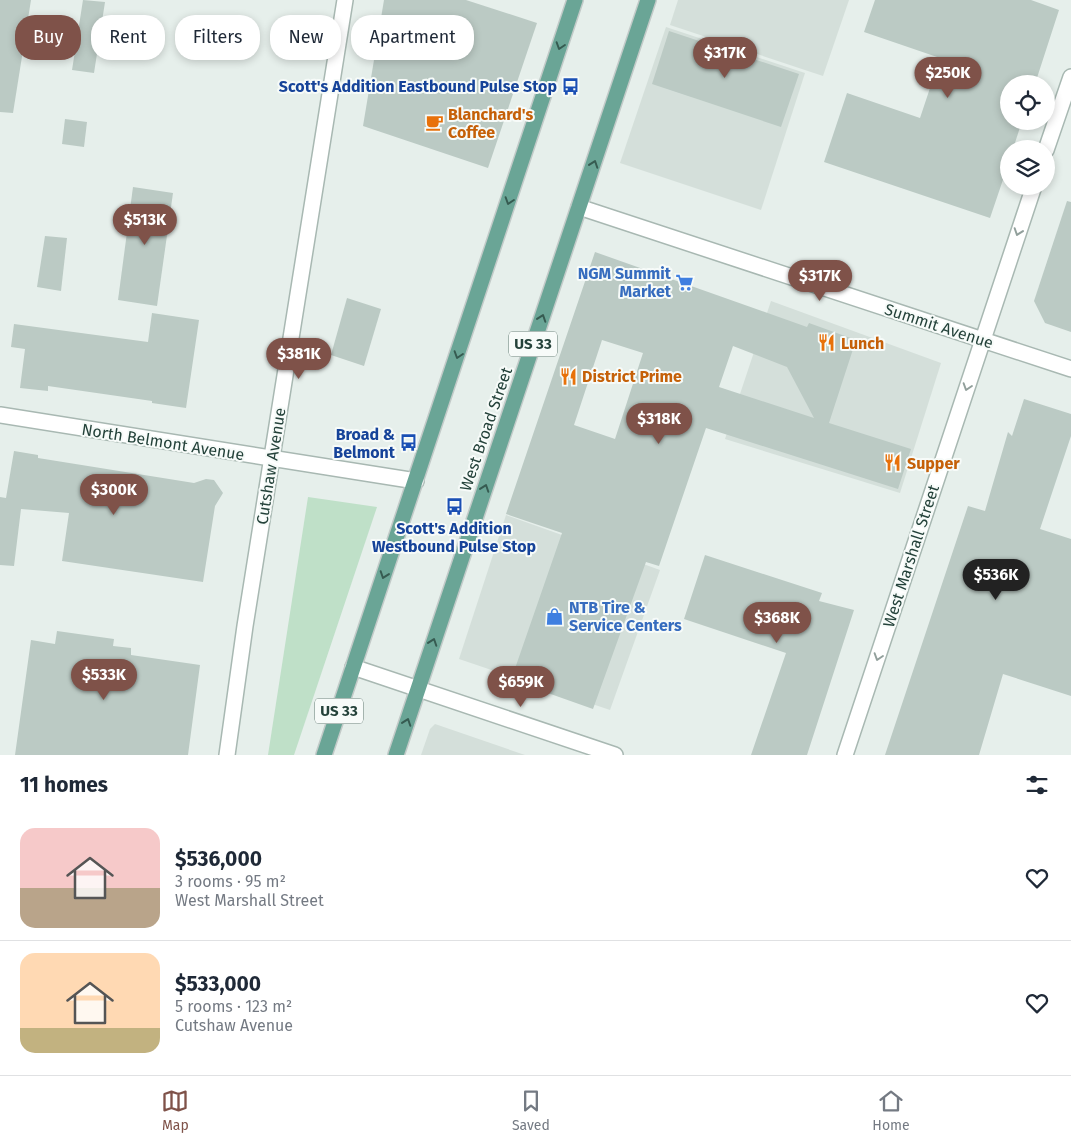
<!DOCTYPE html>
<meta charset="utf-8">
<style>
body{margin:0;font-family:"Fira Sans",sans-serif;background:#f2f2f3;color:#1f2937;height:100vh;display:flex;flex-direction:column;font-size:19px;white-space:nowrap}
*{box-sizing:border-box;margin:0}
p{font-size:16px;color:#747a83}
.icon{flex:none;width:28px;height:28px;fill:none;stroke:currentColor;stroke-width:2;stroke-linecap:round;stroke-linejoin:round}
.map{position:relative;height:755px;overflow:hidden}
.drawer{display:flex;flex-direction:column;background:#fff;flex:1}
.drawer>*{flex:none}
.hud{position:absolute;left:15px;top:15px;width:500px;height:45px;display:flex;gap:10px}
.tools{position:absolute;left:1000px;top:75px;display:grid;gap:10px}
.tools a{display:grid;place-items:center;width:55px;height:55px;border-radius:50%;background:#fff;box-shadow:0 2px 8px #0003;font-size:25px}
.price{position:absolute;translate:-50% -42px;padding:0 11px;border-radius:18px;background:#7f5249;color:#fff;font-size:16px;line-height:32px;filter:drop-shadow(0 1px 2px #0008)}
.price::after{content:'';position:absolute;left:50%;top:30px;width:15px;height:11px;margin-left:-8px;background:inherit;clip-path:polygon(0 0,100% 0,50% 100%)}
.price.active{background:#222;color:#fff}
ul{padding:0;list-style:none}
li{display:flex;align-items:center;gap:15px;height:125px;padding:0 20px}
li+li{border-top:1px solid #e0e1e3}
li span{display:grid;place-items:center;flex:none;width:140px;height:100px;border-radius:15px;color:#555}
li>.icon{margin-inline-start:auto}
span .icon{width:60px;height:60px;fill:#fffc;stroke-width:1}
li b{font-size:21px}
h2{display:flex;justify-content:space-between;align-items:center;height:60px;padding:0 20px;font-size:21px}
.chip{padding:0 18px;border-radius:20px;background:#fff;box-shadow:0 2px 8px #0003;font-size:18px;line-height:45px}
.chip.active{background:#7f5249;color:#fff}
.tabs{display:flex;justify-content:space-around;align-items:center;height:70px;border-top:1px solid #e0e1e3;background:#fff;font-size:14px;color:#747a83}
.tabs a{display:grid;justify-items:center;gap:2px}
.tabs .active{color:#7f5249}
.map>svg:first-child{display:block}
.built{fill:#d4dfda}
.green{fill:#bfe0c8}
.building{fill:#bbcac4;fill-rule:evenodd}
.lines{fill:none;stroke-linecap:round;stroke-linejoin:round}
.minor-casing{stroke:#a8b8b2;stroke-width:18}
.major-casing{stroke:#c2cac8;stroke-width:18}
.minor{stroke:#fff;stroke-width:15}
.major{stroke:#6aa596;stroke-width:15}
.oneway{stroke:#365b51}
.oneway2{stroke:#92a09c}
.labels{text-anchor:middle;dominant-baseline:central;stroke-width:4;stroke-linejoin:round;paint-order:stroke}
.shield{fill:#f7fbf9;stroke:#637a73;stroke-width:1}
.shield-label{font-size:15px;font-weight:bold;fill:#24423a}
.transit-label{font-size:16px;font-weight:bold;fill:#164399;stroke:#f7fbf9;text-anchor:end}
.food-label{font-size:16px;font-weight:bold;fill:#c56008;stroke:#f7fbf9;text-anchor:start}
.shop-label{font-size:16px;font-weight:bold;fill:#366cbe;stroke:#f7fbf9;text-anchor:end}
.street-label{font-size:16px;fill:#24423a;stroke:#f7fbf9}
</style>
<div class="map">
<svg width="1071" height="755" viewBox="0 0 1071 755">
<rect width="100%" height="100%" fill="#e6efeb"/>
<g class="built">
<path d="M678 0H849L823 76 670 25Z"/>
<path d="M666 27 805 73 761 210 620 163Z"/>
<path d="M771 301 941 363 900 493 725 439Z"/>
<path d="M506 515 660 570 610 710 459 659Z"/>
<path d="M435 724 525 755H421L430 729Z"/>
</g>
<path class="green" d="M308 497 377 507 294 755H268Z"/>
<g class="building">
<path d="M0 0H31L13 113 0 112Z"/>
<path d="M83 0 105 2 94 73 72 70Z"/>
<path d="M384 0H466L537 23 488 168 363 126Z"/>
<path d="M875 0H1031L1059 10 1035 84H1009V121H1022L1013 149H1009V162L990 218 824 162 847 93 920 118 940 58 864 32Z"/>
<path d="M669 31 799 74 781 127 652 84Z"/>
<path d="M65 119 87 122 84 147 62 144Z"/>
<path d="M133 187 173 193 157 306 118 300Z"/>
<path d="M1067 201 1071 202V332L1045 323 1034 301Z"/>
<path d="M45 236 67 238 61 291 37 287Z"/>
<path d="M595 252 807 327 809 323 856 340 829 423 911 449 898 489 706 428 659 566 646 562 593 709 511 680 562 533 506 514ZM602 340 643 353 615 439 574 425ZM733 346 787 367 814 418 719 387Z"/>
<path d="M347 298 381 309 364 366 331 355Z"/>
<path d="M152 313 199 320 186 408 152 403V401L48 386V391L20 388 25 349 11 347 14 324 148 342Z"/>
<path d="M1024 399 1071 414V436L1040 529 1071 539V696L1003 674 979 755H885L968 506 985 511 1008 432 1012 436Z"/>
<path d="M14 451 38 455V458L194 483 206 479 214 480 223 493 215 506 203 582 62 561 69 513 21 509 14 566 0 565V497L6 498Z"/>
<path d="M705 555 822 593 819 601 854 610 807 755H751L786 653 684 619Z"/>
<path d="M57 631 114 639 113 646 131 648V655L200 665 188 755H15L31 640 55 644Z"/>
</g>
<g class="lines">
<defs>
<g id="minor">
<path d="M1046 150 1071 77"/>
<path d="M579 207 1071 369"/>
<path d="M0 415 416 481"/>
<path d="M353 667 615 755"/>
<path d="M227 755 245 626 345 0"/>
<path d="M845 755 1034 186"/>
</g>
<g id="major">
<path d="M324 755 575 0"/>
<path d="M396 755 648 0"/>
</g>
</defs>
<use href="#minor" class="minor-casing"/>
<use href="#major" class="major-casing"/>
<use href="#minor" class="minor"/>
<use href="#major" class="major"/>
</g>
<defs><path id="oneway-chevron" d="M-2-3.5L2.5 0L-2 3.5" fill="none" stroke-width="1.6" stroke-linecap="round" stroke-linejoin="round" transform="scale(1.25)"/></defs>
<g class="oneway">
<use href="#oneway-chevron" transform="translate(560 46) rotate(108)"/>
<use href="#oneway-chevron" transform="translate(594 164) rotate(-71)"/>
<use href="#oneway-chevron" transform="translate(509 201) rotate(108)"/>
<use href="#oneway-chevron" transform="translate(542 318) rotate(-71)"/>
<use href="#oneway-chevron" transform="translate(458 355) rotate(108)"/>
<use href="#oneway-chevron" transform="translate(485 488) rotate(-71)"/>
<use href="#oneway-chevron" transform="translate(384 575) rotate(109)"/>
<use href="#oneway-chevron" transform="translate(433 642) rotate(-71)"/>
<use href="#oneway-chevron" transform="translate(407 722) rotate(-71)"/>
</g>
<g class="oneway2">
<use href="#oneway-chevron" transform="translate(1018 232) rotate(109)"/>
<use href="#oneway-chevron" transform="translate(967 387) rotate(108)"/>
<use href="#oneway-chevron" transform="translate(878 657) rotate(108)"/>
</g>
<defs>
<symbol id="bus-bare" viewBox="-9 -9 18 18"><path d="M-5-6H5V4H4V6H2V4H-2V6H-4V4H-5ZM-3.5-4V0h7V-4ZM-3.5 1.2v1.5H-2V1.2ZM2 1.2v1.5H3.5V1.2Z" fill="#1a4fb4" stroke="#f7fbf9" stroke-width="2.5" paint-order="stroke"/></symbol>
<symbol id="cafe-bare" viewBox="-9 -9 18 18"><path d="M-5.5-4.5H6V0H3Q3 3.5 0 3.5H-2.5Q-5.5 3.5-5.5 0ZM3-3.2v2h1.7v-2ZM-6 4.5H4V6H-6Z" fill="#e8710a" stroke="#f7fbf9" stroke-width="2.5" paint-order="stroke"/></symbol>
<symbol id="supermarket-bare" viewBox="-9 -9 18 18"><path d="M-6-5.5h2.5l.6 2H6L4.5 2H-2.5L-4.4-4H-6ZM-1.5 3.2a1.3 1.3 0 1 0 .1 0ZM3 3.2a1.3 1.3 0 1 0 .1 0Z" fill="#3f7fe0" stroke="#f7fbf9" stroke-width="2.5" paint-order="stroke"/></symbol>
<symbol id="restaurant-bare" viewBox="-9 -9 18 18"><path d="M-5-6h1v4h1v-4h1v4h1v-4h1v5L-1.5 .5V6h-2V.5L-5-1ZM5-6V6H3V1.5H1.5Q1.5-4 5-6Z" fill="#e8710a" stroke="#f7fbf9" stroke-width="2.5" paint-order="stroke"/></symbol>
<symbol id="shop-bare" viewBox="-9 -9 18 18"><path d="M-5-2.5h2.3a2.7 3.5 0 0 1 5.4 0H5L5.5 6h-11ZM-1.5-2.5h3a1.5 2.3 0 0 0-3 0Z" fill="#3f7fe0" stroke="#f7fbf9" stroke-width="2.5" paint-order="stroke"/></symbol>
</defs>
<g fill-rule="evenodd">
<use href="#bus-bare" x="558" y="74" width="25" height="25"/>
<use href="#cafe-bare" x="422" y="110" width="25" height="25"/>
<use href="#supermarket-bare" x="672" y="270" width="25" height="25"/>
<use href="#restaurant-bare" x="814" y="330" width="25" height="25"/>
<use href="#restaurant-bare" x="556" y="364" width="25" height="25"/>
<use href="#bus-bare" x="396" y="430" width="25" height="25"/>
<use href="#restaurant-bare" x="880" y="450" width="25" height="25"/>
<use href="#bus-bare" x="442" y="494" width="25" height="25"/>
<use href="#shop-bare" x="542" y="604" width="25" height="25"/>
</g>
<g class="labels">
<g class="shield">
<rect x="509" y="331.5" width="48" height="25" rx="4"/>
<rect x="315" y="698.5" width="48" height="25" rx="4"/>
</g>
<g class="shield-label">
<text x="533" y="344">US 33</text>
<text x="339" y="711">US 33</text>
</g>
<g class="transit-label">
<text x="557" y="86">Scott's Addition Eastbound Pulse Stop</text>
<text x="395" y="434">Broad &amp;<tspan x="395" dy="18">Belmont</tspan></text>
<text x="454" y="528" text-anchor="middle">Scott's Addition<tspan x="454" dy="18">Westbound Pulse Stop</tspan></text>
</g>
<g class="food-label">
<text x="448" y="114">Blanchard's<tspan x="448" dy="18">Coffee</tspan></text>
<text x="841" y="343">Lunch</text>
<text x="582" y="376">District Prime</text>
<text x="907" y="463">Supper</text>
</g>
<g class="shop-label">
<text x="671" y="273">NGM Summit<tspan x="671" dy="18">Market</tspan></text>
<text x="569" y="607" text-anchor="start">NTB Tire &amp;<tspan x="569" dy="18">Service Centers</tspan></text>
</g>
<g class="street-label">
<text transform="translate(939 326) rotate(18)">Summit Avenue</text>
<text transform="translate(486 429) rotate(-71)">West Broad Street</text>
<text transform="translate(163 442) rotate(9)">North Belmont Avenue</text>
<text transform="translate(271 466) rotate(-81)">Cutshaw Avenue</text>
<text transform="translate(911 556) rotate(-72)">West Marshall Street</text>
</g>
</g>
</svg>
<div class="tools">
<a><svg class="icon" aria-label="locate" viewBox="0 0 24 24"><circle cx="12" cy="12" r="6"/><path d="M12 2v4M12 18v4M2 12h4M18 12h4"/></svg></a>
<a><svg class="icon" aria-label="layers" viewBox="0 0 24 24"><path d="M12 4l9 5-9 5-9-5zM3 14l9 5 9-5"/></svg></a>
</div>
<b class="price" style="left:725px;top:79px">$317K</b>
<b class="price" style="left:948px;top:99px">$250K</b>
<b class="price" style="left:145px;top:246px">$513K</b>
<b class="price" style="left:820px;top:302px">$317K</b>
<b class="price" style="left:299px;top:380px">$381K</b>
<b class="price" style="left:659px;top:445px">$318K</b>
<b class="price" style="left:114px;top:516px">$300K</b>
<b class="price active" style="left:996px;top:601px">$536K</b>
<b class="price" style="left:777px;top:644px">$368K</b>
<b class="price" style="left:104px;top:701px">$533K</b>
<b class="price" style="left:521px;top:708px">$659K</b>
<div class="hud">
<a class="chip active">Buy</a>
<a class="chip">Rent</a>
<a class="chip">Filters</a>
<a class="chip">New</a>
<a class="chip">Apartment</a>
</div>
</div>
<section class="drawer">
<h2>11 homes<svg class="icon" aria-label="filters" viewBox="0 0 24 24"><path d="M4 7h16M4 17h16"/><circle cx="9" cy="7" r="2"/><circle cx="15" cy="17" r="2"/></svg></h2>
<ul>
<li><span style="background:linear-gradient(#f6c9c9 60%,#b9a48a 0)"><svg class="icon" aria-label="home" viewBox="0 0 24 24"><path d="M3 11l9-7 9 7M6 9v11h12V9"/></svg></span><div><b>$536,000</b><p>3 rooms · 95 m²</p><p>West Marshall Street</p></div><svg class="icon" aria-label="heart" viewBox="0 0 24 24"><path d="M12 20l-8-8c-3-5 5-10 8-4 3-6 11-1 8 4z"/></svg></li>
<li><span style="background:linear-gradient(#ffd9b3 75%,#c2b280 0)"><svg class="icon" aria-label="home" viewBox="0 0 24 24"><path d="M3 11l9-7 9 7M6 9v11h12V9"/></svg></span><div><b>$533,000</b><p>5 rooms · 123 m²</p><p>Cutshaw Avenue</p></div><svg class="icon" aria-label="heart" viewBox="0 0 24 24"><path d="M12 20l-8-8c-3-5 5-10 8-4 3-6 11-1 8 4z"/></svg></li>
</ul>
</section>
<nav class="tabs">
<a class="active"><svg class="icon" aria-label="map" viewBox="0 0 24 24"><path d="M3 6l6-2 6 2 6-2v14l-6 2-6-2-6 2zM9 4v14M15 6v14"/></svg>Map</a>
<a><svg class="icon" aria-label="saved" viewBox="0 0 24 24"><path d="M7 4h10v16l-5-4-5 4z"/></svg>Saved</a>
<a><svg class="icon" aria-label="home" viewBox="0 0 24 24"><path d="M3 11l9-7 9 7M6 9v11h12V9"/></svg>Home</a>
</nav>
